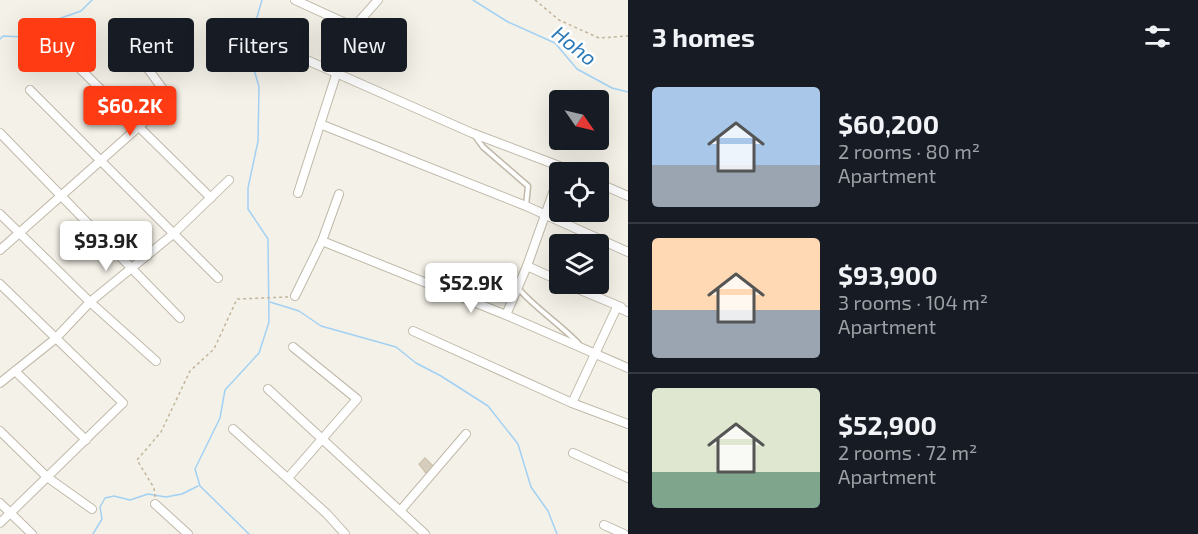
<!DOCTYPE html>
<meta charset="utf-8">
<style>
body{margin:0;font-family:"Exo 2",sans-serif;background:#242831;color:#f1f3f6;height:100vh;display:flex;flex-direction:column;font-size:22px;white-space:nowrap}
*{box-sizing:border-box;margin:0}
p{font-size:20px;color:#9ea1a6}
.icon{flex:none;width:33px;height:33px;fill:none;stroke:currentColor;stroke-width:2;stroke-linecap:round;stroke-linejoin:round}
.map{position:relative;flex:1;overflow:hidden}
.details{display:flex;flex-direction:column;background:#171b24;width:570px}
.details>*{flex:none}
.banner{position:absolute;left:18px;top:18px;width:519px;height:54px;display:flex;gap:12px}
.needle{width:39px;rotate:124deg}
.controls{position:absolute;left:549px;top:90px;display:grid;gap:12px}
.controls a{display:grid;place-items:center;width:60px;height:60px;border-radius:6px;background:#171b24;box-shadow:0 6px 24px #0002;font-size:30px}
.price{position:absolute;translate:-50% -51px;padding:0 14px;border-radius:6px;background:#fff;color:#222;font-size:20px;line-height:39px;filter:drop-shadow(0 2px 3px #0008)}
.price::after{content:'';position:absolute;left:50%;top:36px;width:18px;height:14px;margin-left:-9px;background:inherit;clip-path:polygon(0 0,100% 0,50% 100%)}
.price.current{background:#ff3b14;color:#fff}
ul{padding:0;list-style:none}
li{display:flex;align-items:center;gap:18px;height:150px;padding:0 24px}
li+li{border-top:2px solid #363941}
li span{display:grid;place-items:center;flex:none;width:168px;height:120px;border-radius:6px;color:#555}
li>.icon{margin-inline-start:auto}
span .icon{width:72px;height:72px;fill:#fffc;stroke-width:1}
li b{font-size:26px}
h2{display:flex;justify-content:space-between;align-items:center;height:72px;padding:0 24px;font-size:26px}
.pill{padding:0 21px;border-radius:6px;background:#171b24;box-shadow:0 6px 24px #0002;font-size:21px;line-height:54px}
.pill.current{background:#ff3b14;color:#fff}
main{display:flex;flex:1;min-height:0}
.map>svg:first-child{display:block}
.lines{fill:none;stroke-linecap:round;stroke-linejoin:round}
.stream{stroke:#a2d1f3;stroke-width:1.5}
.building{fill:#d6cdbd;stroke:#d1c5b0;stroke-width:1.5}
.service-casing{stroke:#c0b9aa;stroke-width:7}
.minor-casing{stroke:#c0b9aa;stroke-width:10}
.path{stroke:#c2b59b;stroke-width:1.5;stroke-dasharray:3 3;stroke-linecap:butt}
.service{stroke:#fff;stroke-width:4}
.minor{stroke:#fff;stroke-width:8}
.labels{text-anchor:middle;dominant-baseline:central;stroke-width:5;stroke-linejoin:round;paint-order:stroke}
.water-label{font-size:21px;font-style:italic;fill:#2b7ab7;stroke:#fff}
</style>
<main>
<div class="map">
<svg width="628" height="534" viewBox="0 0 628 534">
<rect width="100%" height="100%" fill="#f4f1e8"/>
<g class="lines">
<g class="stream">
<path d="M473 0 508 22 555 43 577 69 612 88 628 92"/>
<path d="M0 39 3 36 22 37 61 18 81 11 92 0"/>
<path d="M270 302 299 311 321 326 396 347 416 363 441 376 488 406 518 444 531 487 548 511 557 534"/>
<path d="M93 534 102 519 100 507 105 498 114 496 130 500 148 494 166 497 182 494 198 486"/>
<path d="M249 534 200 486 195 469 220 418 225 390 259 353 269 322 268 239 248 209V188L258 141 259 87 248 48 262 0"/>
</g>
</g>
<path class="building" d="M425 458 433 466 426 473 419 464Z"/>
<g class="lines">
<defs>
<g id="service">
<path d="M475 136 483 147 528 186 526 206"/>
<path d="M518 288C536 309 559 323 578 343"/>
</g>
<g id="minor">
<path d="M295 0 354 27"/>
<path d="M293 54 472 133 575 172"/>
<path d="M67 56 211 198"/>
<path d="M30 90 218 278"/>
<path d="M320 124 526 206 628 252"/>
<path d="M0 133 180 318"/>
<path d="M598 183 628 196"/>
<path d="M298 193 337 72 354 27 378 0"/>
<path d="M0 214 90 302 156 361"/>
<path d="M322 241 506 315 628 368"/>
<path d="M0 250 170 99 119 29"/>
<path d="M527 266 560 281"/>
<path d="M0 284 123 403 0 523"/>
<path d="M566 284 621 307"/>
<path d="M295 296 322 241 339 194"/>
<path d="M506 315 527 266 560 173"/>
<path d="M413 331 572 403 628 424"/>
<path d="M15 371 86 440"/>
<path d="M0 383 55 339 90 302 172 235 229 180"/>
<path d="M268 389 425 534"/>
<path d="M572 403 617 307 628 312"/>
<path d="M233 429 327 514 345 534"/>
<path d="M0 431 47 477 92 509"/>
<path d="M573 453 628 478"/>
<path d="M288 478 357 399 293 347"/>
<path d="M0 503 32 534"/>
<path d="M155 504 188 534"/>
<path d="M400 511 466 434"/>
<path d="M604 525 624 534"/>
</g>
</defs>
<use href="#service" class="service-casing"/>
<use href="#minor" class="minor-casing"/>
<g class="path">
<path d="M535 0 559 20 599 38 628 36"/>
<path d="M155 497 154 488 137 460 161 432 190 371 214 349 237 299 288 297"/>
</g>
<use href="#service" class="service"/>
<use href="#minor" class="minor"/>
</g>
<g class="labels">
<g class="water-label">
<text transform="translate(575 45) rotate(38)">Hoho</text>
</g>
</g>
</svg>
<div class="controls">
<a><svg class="needle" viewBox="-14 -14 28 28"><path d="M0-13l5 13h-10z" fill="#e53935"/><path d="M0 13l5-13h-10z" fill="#9ea1a6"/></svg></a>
<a><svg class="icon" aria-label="locate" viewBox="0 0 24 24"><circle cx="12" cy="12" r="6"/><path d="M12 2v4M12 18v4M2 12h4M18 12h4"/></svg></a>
<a><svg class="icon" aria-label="layers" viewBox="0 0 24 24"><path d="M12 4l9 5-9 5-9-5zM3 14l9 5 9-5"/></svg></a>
</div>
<b class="price current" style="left:130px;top:137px">$60.2K</b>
<b class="price" style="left:106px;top:272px">$93.9K</b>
<b class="price" style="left:471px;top:314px">$52.9K</b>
<div class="banner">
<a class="pill current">Buy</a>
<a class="pill">Rent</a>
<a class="pill">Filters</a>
<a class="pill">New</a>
</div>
</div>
<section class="details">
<h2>3 homes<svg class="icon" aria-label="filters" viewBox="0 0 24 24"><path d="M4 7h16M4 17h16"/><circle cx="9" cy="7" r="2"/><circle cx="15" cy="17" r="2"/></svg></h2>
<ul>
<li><span style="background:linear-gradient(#a9c7e8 65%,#9aa5b1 0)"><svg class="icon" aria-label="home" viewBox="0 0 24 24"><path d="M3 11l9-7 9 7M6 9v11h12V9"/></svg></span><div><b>$60,200</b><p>2 rooms · 80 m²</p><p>Apartment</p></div></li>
<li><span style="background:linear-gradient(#ffd9b3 60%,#9aa5b1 0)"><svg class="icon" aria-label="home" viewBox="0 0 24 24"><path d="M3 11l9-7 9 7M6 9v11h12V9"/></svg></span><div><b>$93,900</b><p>3 rooms · 104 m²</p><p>Apartment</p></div></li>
<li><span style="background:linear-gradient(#dfe7d0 70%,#7fa58c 0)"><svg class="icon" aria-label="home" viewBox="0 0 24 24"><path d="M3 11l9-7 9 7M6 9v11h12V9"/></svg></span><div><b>$52,900</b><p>2 rooms · 72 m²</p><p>Apartment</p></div></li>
</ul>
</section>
</main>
